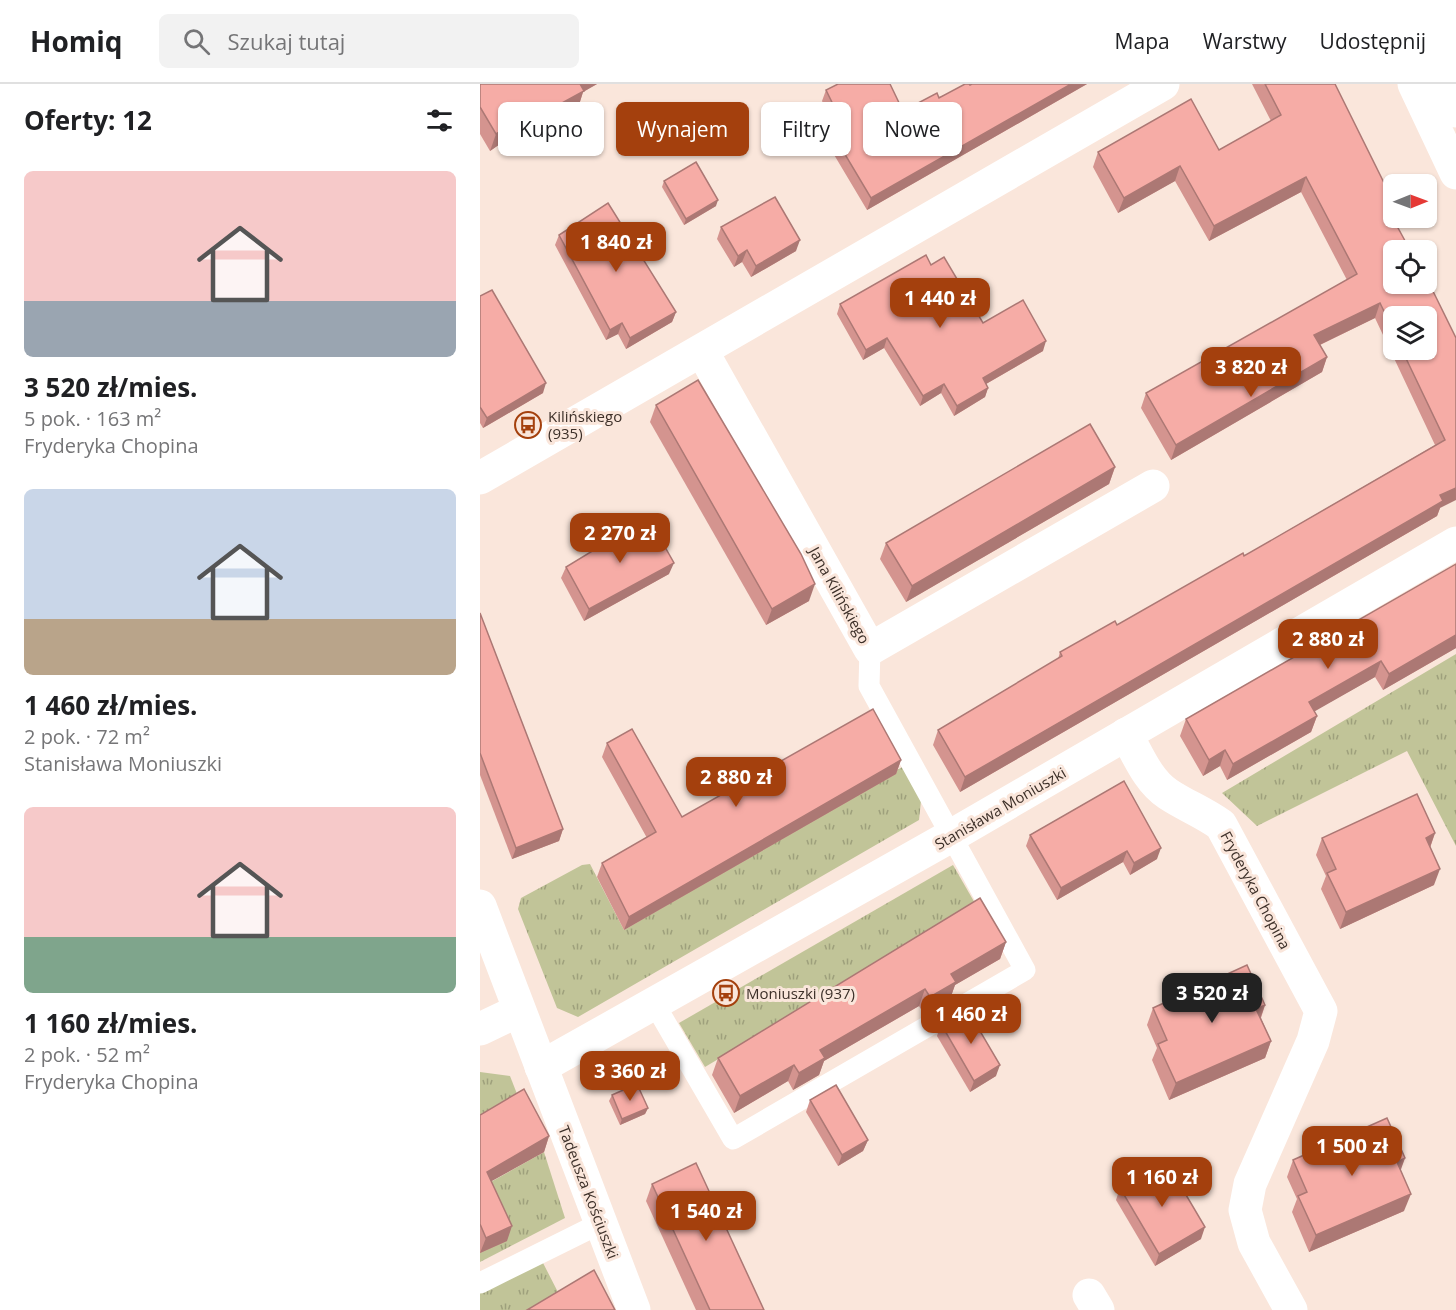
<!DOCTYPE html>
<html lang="pl">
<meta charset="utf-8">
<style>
body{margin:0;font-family:"Open Sans",sans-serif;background:#f2f2f2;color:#202124;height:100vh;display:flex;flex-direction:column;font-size:22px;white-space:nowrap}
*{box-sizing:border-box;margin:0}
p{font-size:20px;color:#757577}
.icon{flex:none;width:33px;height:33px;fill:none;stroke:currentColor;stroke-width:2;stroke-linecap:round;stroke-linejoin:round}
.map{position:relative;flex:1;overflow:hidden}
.details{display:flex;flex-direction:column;background:#fff;width:480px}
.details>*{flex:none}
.hud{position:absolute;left:18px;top:18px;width:570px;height:54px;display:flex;gap:12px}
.needle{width:39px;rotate:89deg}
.controls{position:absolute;left:903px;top:90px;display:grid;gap:12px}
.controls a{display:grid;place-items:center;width:54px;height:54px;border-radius:9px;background:#fff;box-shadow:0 2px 4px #0004;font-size:30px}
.price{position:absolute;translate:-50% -51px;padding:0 14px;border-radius:12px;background:#a4400d;color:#fff;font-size:20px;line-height:39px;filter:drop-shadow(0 2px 3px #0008)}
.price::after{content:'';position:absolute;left:50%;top:36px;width:18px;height:14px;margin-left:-9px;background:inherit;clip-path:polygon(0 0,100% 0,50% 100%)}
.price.on{background:#222;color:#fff}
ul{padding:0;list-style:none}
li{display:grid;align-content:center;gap:12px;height:318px;padding:0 24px}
li span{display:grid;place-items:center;height:186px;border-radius:9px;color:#555}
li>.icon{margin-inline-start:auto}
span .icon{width:108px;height:108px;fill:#fffc;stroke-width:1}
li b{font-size:26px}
h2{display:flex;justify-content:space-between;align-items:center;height:72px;padding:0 24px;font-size:26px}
.pill{padding:0 21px;border-radius:9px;background:#fff;box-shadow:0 2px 4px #0004;font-size:21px;line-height:54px}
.pill.on{background:#a4400d;color:#fff}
header{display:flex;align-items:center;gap:36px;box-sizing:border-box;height:84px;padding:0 30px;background:#fff;border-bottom:2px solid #e0e0e0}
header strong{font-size:28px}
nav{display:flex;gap:33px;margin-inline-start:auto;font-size:21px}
.search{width:420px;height:54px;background:#f2f2f2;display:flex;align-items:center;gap:15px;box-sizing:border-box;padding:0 21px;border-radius:9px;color:#757577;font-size:22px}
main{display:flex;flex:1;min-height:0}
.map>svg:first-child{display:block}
.grass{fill:url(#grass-tufts)}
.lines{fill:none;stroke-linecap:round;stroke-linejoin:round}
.service{stroke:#fff;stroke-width:21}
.minor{stroke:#fff;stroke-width:33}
.secondary{stroke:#fff;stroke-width:33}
.wall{fill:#d4948f;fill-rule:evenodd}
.shaded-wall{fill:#ac7874}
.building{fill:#f6aca6;stroke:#ac7874;stroke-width:1.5}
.labels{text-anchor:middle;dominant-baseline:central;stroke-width:6;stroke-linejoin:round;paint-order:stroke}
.poi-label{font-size:15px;fill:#3d3029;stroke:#fae6db;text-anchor:start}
.street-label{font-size:15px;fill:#3d3029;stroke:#fae6db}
</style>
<header>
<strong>Homiq</strong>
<div class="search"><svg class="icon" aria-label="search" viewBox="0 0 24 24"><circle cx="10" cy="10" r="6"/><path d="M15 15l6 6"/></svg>Szukaj tutaj</div>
<nav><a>Mapa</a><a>Warstwy</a><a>Udostępnij</a></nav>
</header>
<main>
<section class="details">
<h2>Oferty: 12<svg class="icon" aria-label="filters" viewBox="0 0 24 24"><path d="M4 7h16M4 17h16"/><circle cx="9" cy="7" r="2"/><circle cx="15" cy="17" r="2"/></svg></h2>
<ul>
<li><span style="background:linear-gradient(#f6c9c9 70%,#9aa5b1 0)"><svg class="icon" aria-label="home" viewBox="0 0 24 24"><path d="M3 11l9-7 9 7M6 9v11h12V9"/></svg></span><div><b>3 520 zł/mies.</b><p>5 pok. · 163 m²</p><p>Fryderyka Chopina</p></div></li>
<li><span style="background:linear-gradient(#c9d6e8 70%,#b9a48a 0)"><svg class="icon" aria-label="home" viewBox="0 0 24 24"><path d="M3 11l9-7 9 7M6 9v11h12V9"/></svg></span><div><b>1 460 zł/mies.</b><p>2 pok. · 72 m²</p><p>Stanisława Moniuszki</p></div></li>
<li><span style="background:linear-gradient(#f6c9c9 70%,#7fa58c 0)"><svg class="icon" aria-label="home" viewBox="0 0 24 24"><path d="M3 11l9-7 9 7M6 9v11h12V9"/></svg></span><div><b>1 160 zł/mies.</b><p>2 pok. · 52 m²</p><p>Fryderyka Chopina</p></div></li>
</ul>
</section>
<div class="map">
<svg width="976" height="1226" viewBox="0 0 976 1226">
<defs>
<pattern id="grass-tufts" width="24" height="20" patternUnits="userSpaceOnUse" patternTransform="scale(1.5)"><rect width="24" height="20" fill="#c1c498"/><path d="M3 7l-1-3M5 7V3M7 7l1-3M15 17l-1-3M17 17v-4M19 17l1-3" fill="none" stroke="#9ea07c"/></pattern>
</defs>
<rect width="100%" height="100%" fill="#fae6db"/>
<g class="grass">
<path d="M976 570V762L927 667 777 742 742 709Z"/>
<path d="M424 682 441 717 439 736 98 933 77 924 38 825 41 814 102 781 110 780 144 846Z"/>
<path d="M473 781 496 821 225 983 199 939Z"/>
<path d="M0 988 30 992 39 1015 0 1036Z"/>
<path d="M64 1068 85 1134 0 1178V1104Z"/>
<path d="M61 1175 83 1218 120 1226H0V1208Z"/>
</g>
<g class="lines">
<g class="service">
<path d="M174 919 253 1055 545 886 389 602 390 565"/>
<path d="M0 1199 121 1139"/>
</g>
<g class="minor">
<path d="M222 267 390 565 673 402"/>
<path d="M0 394 683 0"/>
<path d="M646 650C658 671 668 697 688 710 706 722 723 728 741 741L841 927 833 957 770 1100 765 1126 774 1159 811 1226"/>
<path d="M0 822 154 1226"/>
<path d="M0 945 38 927"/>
<path d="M61 983 471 752 976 459"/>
<path d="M609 1211 618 1226"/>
</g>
<g class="secondary">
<path d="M934 0 976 89"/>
<path d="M964 0 976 27"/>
</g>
</g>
<g class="wall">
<path d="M0 0H117L103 8 98 24 23 65 20 60 10 67 0 50Z"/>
<path d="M492 0H607L387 126 353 69 357 57 360 55 342 17 346 6 423 27Z"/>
<path d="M772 0H855L914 137 976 254 960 424 957 432 480 708 453 661 458 646 578 575 580 568 637 541 764 472 955 361 895 234 840 261 847 273 842 288 691 376 661 324 666 309 867 196 821 108 729 157 695 97 638 129 613 83 618 68 739 66 791 37ZM914 232 946 266H914Z"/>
<path d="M184 97 236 122 204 141 182 103Z"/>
<path d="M241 143 316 167 271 193 262 178 254 183 237 155Z"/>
<path d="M79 151 196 228 192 238 146 265 138 250 126 256 75 161Z"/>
<path d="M451 181 503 239 563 267 506 300 508 304 505 313 474 332 461 309 440 322 404 264 383 276 357 230 360 220Z"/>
<path d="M0 212 63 309 3 344 0 339Z"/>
<path d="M176 321 329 517 286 541 170 338Z"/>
<path d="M635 383 629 400 426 518 400 475 406 459Z"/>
<path d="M976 480V564L903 606 895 593 834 627 837 632 831 648 747 696 740 682 723 692 700 652 706 635Z"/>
<path d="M86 483 189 490 104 537 81 494Z"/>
<path d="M0 529 83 745 79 757 32 775 0 691Z"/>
<path d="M127 659 202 733 421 676 416 690 144 846 117 793 122 779 167 754 122 673Z"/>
<path d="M644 697 677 775 650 791 643 778 577 816 546 762 550 751Z"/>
<path d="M955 749 950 764 954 801 860 845 841 805 846 792 836 771 842 754Z"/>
<path d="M526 858 520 875 475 901 470 915 444 930 439 922 344 977 339 991 313 1006 308 997 254 1029 232 991 238 974Z"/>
<path d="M785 921 781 934 791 957 785 974 689 1016 672 976 677 964 667 941 673 924Z"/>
<path d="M461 940 516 992 490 1008 457 952Z"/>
<path d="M132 1011 168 1024 165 1030 140 1041 129 1017Z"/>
<path d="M330 1016 388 1056 383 1067 358 1082 326 1028Z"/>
<path d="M0 1031 69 1052 64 1068 11 1097 27 1157 0 1169Z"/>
<path d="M925 1074 920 1086 924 1127 829 1168 812 1128 817 1115 807 1093 813 1076Z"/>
<path d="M172 1100 284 1226H216L166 1117Z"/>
<path d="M640 1104 721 1155 675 1182 636 1116Z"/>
</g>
<g class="shaded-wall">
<path d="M97 0H117L103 8 98 24 23 65 29 48Z"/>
<path d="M591 0H607L387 126 391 114Z"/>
<path d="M26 44 20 60 10 67 16 50Z"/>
<path d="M700 82 695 97 638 129 644 114Z"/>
<path d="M826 93 821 108 729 157 734 142Z"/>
<path d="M238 116 236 122 204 141 206 135Z"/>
<path d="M320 156 316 167 271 193 276 182Z"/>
<path d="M267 166 262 178 254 183 258 172Z"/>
<path d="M900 219 895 234 829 266 834 251Z"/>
<path d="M196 228 192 238 146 265 150 254Z"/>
<path d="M142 239 138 250 126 256 130 246Z"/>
<path d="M407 254 404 264 383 276 386 266Z"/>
<path d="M566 257 563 267 499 304 503 294Z"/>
<path d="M847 273 842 288 691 376 696 361Z"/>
<path d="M66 299 63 309 3 344 7 334Z"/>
<path d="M464 300 461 309 440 322 443 312Z"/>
<path d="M508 304 505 313 474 332 477 322Z"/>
<path d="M635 383 629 400 426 518 432 502Z"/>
<path d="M976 404V416L960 424 957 432 480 708 485 693 960 411Z"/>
<path d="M194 479 189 490 104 537 109 525Z"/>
<path d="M335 500 329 517 286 541 292 525Z"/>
<path d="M976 551V564L903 606 909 590Z"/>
<path d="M901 577 895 593 823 634 829 618Z"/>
<path d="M837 632 831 648 747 696 753 680Z"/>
<path d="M745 666 740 682 723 692 729 676Z"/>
<path d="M421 676 416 690 144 846 149 833Z"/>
<path d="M83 745 79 757 32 775 36 764Z"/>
<path d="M955 749 949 766 946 754Z"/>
<path d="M681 764 677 775 650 791 654 779Z"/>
<path d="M647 767 643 778 577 816 581 804Z"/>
<path d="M960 785 954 801 860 845 866 828Z"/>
<path d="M526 858 520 875 475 901 470 915 444 930 450 913 471 890Z"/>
<path d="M445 905 439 922 344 977 339 991 313 1006 319 989 340 966Z"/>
<path d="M785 921 779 938 776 925Z"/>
<path d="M791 957 785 974 689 1016 696 999Z"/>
<path d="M314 981 308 997 254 1029 260 1012Z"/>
<path d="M520 981 516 992 490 1008 494 997Z"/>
<path d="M168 1024 165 1030 140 1041 142 1035Z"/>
<path d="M69 1052 64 1068 1 1103 7 1088Z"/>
<path d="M388 1056 383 1067 358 1082 362 1071Z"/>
<path d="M925 1074 919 1091 917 1078Z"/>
<path d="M931 1110 924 1127 829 1168 836 1151Z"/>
<path d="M32 1142 27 1157 0 1169 6 1154Z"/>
<path d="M725 1143 721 1155 675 1182 679 1170Z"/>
</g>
<g class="building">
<path d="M0 0H100L104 7 29 48 26 44 16 50 0 23Z"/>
<path d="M358 0H410L423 27 457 9 459 14 485 0H489L490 1 492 0H591L391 114 357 57 368 51 346 6Z"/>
<path d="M785 0H855L914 119V129L911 131 930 166H914V200H946V193L976 254V404L960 411 963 417 485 693 458 646 582 572 580 568 635 537 637 541 763 469 764 472 965 356 922 266H946V232H914V248L900 219 834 251 847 273 696 361 666 309 877 190 826 93 734 142 700 82 644 114 618 68 711 15 739 66 801 31Z"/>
<path d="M216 78 238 116 206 135 184 97Z"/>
<path d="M295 113 320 156 276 182 267 166 258 172 241 143Z"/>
<path d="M128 119 196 228 150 254 142 239 130 246 79 151Z"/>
<path d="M446 171 451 181 464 173 503 239 543 216 566 257 503 294 508 304 477 322 464 300 443 312 407 254 386 266 360 220Z"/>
<path d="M12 206 66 299 7 334 0 323V212Z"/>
<path d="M218 296 321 470 335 500 292 525 176 321Z"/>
<path d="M610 340 635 383 432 502 406 459Z"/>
<path d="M168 433 194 479 109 525 86 483Z"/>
<path d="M976 480V551L909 590 901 577 829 618 837 632 753 680 745 666 729 676 706 635Z"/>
<path d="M0 529 83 745 36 764 0 669Z"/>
<path d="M393 625 421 676 149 833 122 779 176 748 127 659 152 645 202 733Z"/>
<path d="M644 697 681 764 654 779 647 767 581 804 550 751Z"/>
<path d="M937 710 955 749 946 754 960 785 866 828 847 789 856 785 842 754Z"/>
<path d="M500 814 526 858 471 890 476 898 450 913 445 905 340 966 345 974 319 989 314 981 260 1012 238 974Z"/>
<path d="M767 881 785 921 776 925 791 957 696 999 678 960 687 956 673 924Z"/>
<path d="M487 925 520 981 494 997 461 940Z"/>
<path d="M157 1000 168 1024 142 1035 132 1011Z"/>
<path d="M356 1001 388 1056 362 1071 330 1016Z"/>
<path d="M44 1005 69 1052 7 1088 32 1142 6 1154 0 1140V1031Z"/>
<path d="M907 1034 925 1074 917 1078 931 1110 836 1151 818 1112 827 1108 813 1076Z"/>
<path d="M686 1077 725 1143 679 1170 640 1104Z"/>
<path d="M216 1079 284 1226H230L172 1100Z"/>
<path d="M114 1186 135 1226H47Z"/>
</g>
<defs>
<symbol id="bus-ring" viewBox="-11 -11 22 22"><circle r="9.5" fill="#fae6db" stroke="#a4400d" stroke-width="1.5"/><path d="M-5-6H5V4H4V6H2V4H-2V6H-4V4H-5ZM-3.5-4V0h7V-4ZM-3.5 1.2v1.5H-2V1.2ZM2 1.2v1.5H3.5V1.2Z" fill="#a4400d"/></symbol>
</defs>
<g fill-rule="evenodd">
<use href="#bus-ring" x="33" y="326" width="30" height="30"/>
<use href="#bus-ring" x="231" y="894" width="30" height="30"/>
</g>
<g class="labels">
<g class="poi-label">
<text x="68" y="332">Kilińskiego<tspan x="68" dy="17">(935)</tspan></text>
<text x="266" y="909">Moniuszki (937)</text>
</g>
<g class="street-label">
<text transform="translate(360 511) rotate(61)">Jana Kilińskiego</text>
<text transform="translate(520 724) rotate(-30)">Stanisława Moniuszki</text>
<text transform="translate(776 806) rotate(62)">Fryderyka Chopina</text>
<text transform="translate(109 1108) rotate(69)">Tadeusza Kościuszki</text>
</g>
</g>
</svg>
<div class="controls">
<a><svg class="needle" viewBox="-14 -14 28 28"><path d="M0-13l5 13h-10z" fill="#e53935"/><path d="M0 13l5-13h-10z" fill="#757577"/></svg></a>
<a><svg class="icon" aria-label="locate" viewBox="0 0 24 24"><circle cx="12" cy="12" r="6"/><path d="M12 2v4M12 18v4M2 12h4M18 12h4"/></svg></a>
<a><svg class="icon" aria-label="layers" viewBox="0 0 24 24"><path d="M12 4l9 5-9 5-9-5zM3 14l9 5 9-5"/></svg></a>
</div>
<b class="price" style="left:136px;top:189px">1 840 zł</b>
<b class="price" style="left:460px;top:245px">1 440 zł</b>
<b class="price" style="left:771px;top:314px">3 820 zł</b>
<b class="price" style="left:140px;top:480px">2 270 zł</b>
<b class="price" style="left:848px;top:586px">2 880 zł</b>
<b class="price" style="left:256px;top:724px">2 880 zł</b>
<b class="price on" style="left:732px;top:940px">3 520 zł</b>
<b class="price" style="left:491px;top:961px">1 460 zł</b>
<b class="price" style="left:150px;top:1018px">3 360 zł</b>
<b class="price" style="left:872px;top:1093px">1 500 zł</b>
<b class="price" style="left:682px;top:1124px">1 160 zł</b>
<b class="price" style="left:226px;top:1158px">1 540 zł</b>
<div class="hud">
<a class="pill">Kupno</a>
<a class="pill on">Wynajem</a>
<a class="pill">Filtry</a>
<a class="pill">Nowe</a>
</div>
</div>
</main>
